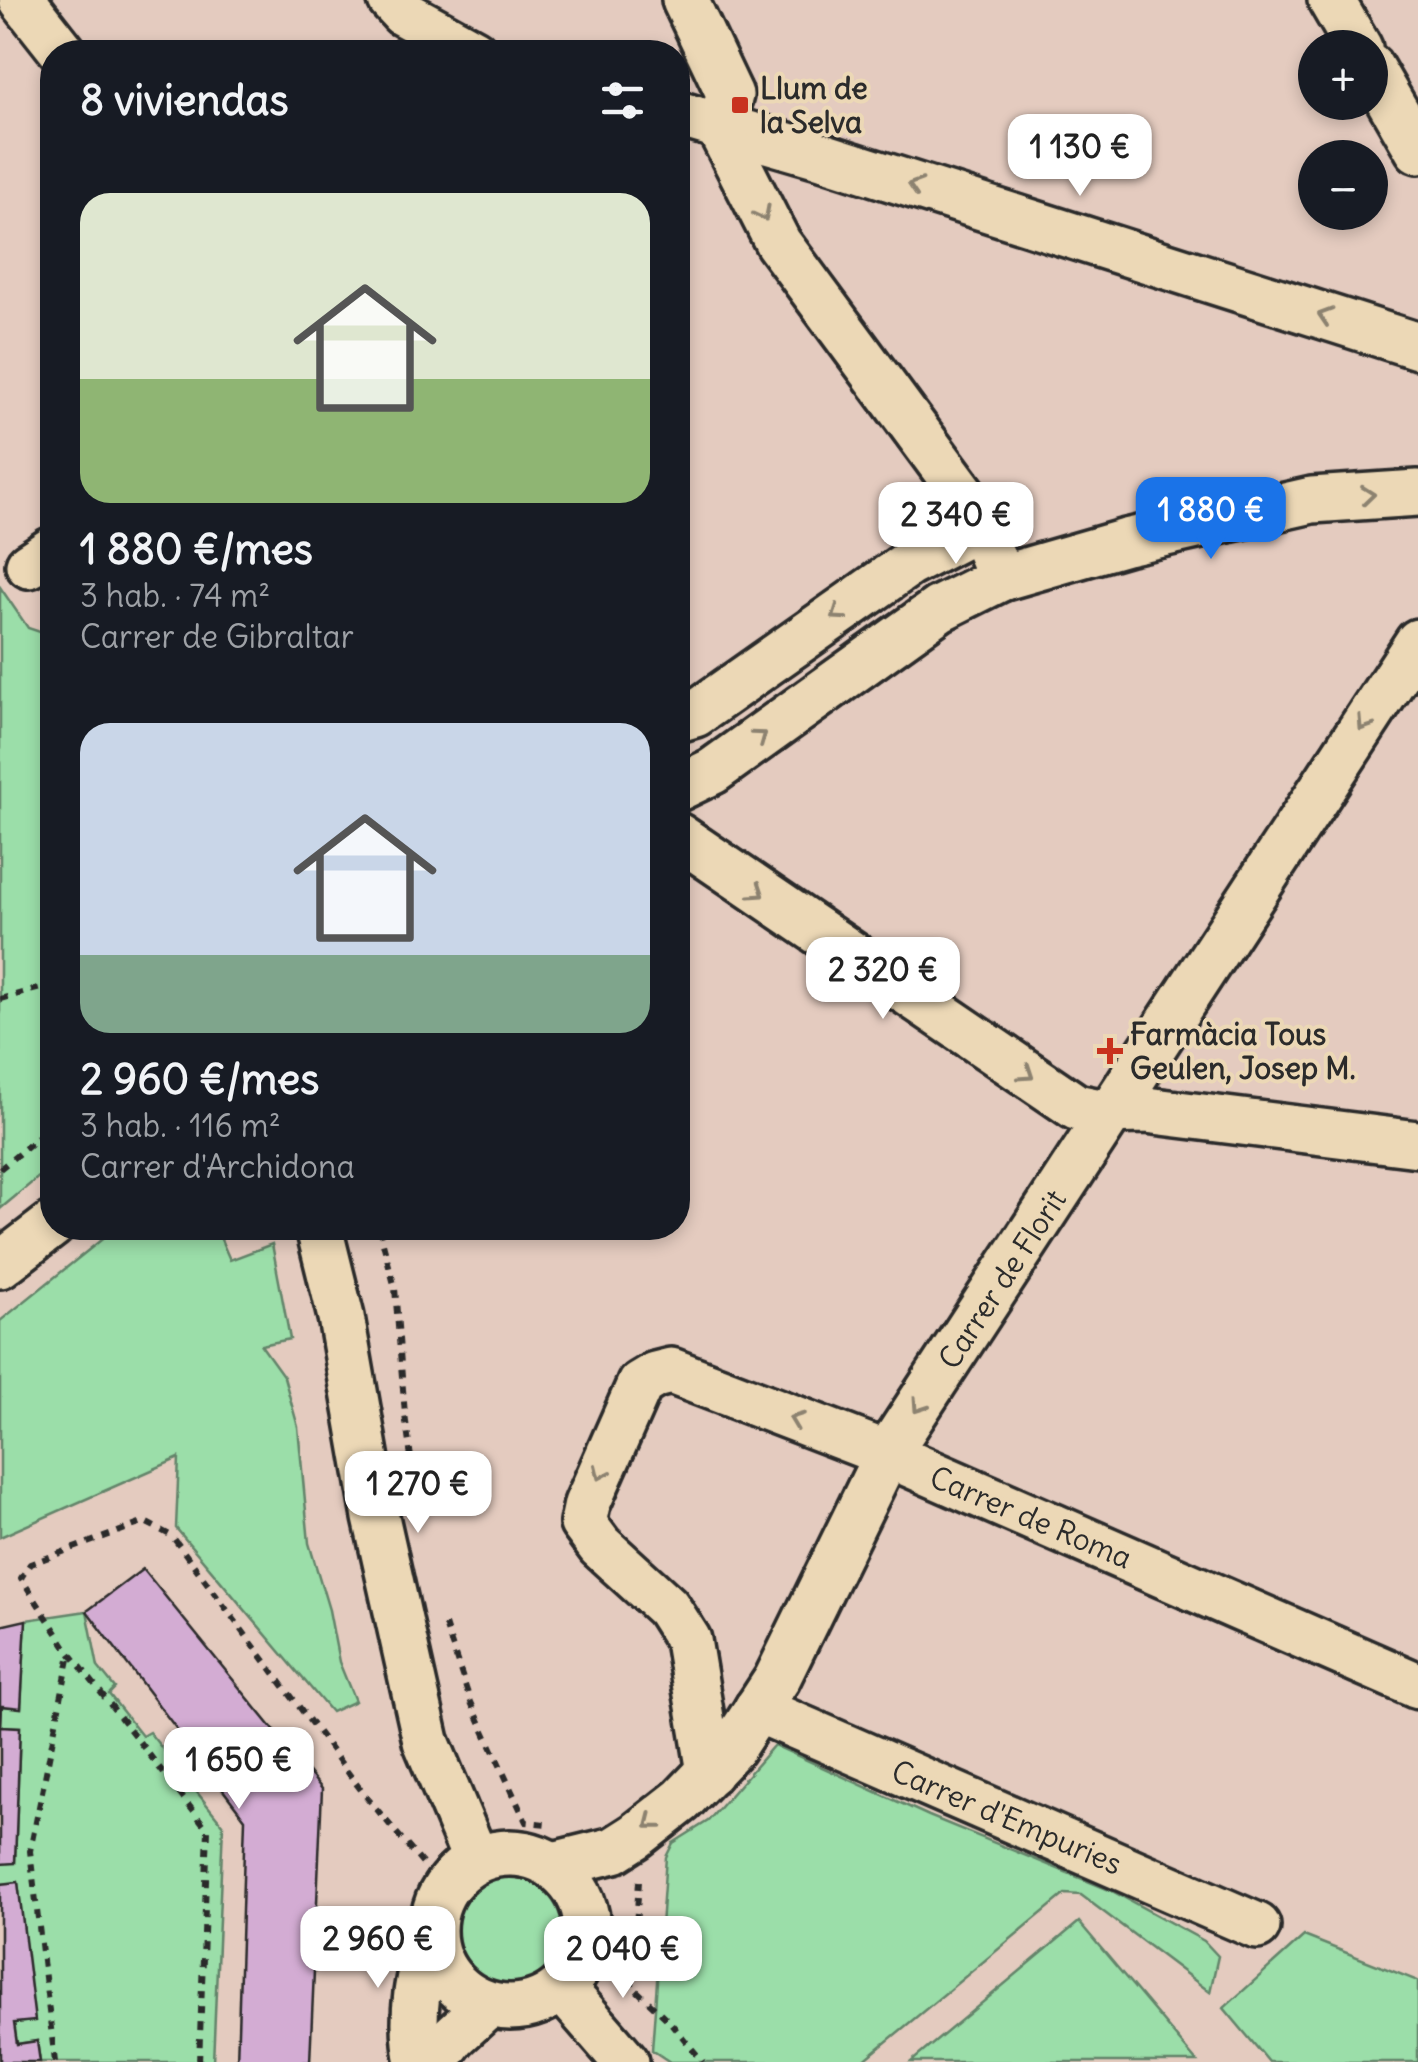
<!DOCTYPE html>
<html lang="es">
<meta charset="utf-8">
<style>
body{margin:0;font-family:Delius,sans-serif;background:#242831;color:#f1f3f6;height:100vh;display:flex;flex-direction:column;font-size:38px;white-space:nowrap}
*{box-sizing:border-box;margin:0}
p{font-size:32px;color:#9ea1a6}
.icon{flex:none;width:55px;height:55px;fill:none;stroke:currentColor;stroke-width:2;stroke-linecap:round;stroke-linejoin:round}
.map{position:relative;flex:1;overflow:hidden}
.sheet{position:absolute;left:40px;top:40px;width:650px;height:1200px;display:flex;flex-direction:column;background:#171b24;border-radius:40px;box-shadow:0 5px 15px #0003}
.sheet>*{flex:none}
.tools{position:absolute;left:1298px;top:30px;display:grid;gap:20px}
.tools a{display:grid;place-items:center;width:90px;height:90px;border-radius:50%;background:#171b24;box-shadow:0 5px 15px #0003;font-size:50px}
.price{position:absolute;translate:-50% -85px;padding:0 22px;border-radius:20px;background:#fff;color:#222;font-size:32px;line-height:65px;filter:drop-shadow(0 2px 5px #0008)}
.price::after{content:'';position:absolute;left:50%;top:60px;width:30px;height:22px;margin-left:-15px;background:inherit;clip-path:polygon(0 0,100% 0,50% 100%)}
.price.selected{background:#1a73e8;color:#fff}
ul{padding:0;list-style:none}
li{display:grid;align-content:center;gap:20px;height:530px;padding:0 40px}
li span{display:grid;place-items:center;height:310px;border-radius:30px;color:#555}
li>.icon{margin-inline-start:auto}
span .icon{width:180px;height:180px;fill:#fffc;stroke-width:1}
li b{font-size:42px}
h2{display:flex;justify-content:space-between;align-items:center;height:120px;padding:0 40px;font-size:42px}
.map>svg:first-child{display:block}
.green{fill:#9bdea9;stroke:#63846a;stroke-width:2.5}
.building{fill:#d3acd3;stroke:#2b2b2b;stroke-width:2.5}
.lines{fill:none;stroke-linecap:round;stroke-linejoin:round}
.street-casing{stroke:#2b2b2b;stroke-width:52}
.path{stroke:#2b2b2b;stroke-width:6;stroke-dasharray:8 8;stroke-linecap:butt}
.street{stroke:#ecd8b6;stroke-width:45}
.oneway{stroke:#8c8270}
.poi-dot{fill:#c8321e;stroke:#ecd8b6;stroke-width:4}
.labels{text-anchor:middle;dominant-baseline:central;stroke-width:8;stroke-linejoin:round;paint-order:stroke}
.poi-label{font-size:30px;font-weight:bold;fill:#2b2b2b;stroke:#ecd8b6;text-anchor:start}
.street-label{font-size:30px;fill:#2b2b2b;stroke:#ecd8b6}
</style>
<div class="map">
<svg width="1418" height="2062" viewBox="0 0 1418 2062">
<rect width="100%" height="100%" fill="#e4cbbf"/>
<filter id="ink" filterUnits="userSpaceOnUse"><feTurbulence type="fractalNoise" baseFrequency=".01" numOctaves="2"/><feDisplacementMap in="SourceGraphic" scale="20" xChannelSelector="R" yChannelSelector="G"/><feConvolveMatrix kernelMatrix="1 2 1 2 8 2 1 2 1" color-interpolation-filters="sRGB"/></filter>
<g filter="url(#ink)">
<g class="green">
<path d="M0 587 28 628 52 636V1166L0 1209Z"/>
<path d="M116 1228H216L230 1260 272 1244 290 1339 261 1345 284 1377 298 1427 309 1543 329 1610 339 1662 355 1701 331 1712 176 1528 179 1458 0 1537V1321Z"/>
<path d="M87 1611 98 1667 115 1688 109 1694 142 1736 149 1732 223 1825 213 2062H40L37 2041 17 2044 14 2023 34 2021 18 1883 0 1884V1864L15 1862 20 1727 1 1726 2 1706 21 1707 26 1620Z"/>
<path d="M774 1745 929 1816 1112 1891 1204 1941 1218 1956 1210 1992 1081 1895 1065 1894 862 2062H670L652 2050 666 1857 673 1843 708 1821Z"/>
<circle cx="508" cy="1931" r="54"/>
<path d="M1079 1922 1197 2062H911Z"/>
<path d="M1304 1936 1418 1981V2062H1269L1224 2008Z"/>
</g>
<g class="building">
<path d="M143 1569 322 1789 310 2062H237L245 1819 87 1611Z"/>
<path d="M26 1620 21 1708 2 1706 1 1726 20 1727 15 1863 0 1864V1626Z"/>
<path d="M18 1882 35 2021 14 2023 17 2044 37 2041 40 2062H0V1884Z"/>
</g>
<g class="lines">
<defs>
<g id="street">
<path d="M22 0 63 52"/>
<path d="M391 0 403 13 474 52"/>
<path d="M685 0 730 95 719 127"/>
<path d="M1331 0 1359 48"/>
<path d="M1370 67 1418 150"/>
<path d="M678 114 819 155 1418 346"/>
<path d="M719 127 778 243 969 502 1001 578"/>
<path d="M29 565 52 550"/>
<path d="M678 719 695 714 908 564 980 527"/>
<path d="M678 788 713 771 939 609 1001 578 1126 542 1312 500 1418 493"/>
<path d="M678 836 1076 1107 1095 1111 1146 1110 1418 1144"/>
<path d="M319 1228 341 1317 376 1517 426 1741 476 1860"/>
<path d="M0 1265 52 1225"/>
<path d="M757 1709 1257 1926"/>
<path d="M710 1772 688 1640 667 1607 600 1546 583 1523 587 1504 640 1384 655 1375 671 1371 887 1454 1418 1686"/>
<circle cx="510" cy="1930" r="77"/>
<path d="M553 1865 614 1850 636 1836 682 1800 732 1748 777 1679 887 1454 1418 642"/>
<path d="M562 1988 626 2062"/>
<path d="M419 2062C409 2014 419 1974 432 1928"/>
<path d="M434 2062 454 2036 488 2005"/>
</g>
</defs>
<use href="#street" class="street-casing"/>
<g class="path">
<path d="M0 999 52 985"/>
<path d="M0 1169 52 1126"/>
<path d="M379 1228 395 1288 405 1415 413 1472"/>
<path d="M445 1625 470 1700 526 1822 546 1824"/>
<path d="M639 1881 632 1986 670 2022 703 2062"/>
<path d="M55 2062 30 1851 70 1654"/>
<path d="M199 2062 208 1830 70 1653 21 1578 30 1564 145 1522 172 1536 364 1794 442 1887"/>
</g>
<use href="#street" class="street"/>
</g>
<defs><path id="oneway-chevron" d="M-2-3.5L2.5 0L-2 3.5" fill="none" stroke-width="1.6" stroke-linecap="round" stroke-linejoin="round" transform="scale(2.5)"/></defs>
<g class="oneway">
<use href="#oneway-chevron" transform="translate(915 186) rotate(-162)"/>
<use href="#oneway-chevron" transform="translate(763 214) rotate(63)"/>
<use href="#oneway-chevron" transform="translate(1325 316) rotate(-162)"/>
<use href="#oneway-chevron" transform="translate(1368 495) rotate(-6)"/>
<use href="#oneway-chevron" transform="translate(838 614) rotate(145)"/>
<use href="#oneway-chevron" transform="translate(1364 724) rotate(123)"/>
<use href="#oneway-chevron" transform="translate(760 737) rotate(-36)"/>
<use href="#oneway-chevron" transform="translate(758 892) rotate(34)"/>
<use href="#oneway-chevron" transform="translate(1027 1074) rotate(34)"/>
<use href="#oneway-chevron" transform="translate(919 1406) rotate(124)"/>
<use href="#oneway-chevron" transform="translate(796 1420) rotate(-159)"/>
<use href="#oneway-chevron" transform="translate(601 1473) rotate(114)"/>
<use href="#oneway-chevron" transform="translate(652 1823) rotate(142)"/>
</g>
</g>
<g class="poi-dot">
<rect x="730" y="95" width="20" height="20" rx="5"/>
<path d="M1105 1036h10v10h10v10h-10v10h-10v-10h-10v-10h10z"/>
</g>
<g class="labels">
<g class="poi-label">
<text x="760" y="88">Llum de<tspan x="760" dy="34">la Selva</tspan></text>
<text x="1130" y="1034">Farmàcia Tous<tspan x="1130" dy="34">Geulen, Josep M.</tspan></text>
</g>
<g class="street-label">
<text transform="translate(1002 1279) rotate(-57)">Carrer de Florit</text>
<text transform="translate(1031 1517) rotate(23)">Carrer de Roma</text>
<text transform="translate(1007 1817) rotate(23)">Carrer d'Empuries</text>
</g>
</g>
</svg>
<div class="tools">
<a>+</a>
<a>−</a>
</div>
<b class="price" style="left:1080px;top:199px">1 130 €</b>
<b class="price selected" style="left:1211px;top:562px">1 880 €</b>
<b class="price" style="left:956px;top:567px">2 340 €</b>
<b class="price" style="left:883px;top:1022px">2 320 €</b>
<b class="price" style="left:418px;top:1536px">1 270 €</b>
<b class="price" style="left:239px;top:1812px">1 650 €</b>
<b class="price" style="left:378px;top:1991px">2 960 €</b>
<b class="price" style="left:623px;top:2001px">2 040 €</b>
<section class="sheet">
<h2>8 viviendas<svg class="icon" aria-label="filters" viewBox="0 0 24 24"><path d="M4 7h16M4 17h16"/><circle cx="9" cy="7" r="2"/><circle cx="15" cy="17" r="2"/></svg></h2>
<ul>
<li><span style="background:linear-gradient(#dfe7d0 60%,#8fb573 0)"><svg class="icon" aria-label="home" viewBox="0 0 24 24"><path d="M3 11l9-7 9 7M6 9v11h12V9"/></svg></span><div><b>1 880 €/mes</b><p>3 hab. · 74 m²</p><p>Carrer de Gibraltar</p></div></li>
<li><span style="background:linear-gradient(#c9d6e8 75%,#7fa58c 0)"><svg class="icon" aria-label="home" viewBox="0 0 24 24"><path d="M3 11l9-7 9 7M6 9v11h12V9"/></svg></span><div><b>2 960 €/mes</b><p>3 hab. · 116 m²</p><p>Carrer d'Archidona</p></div></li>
</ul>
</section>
</div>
